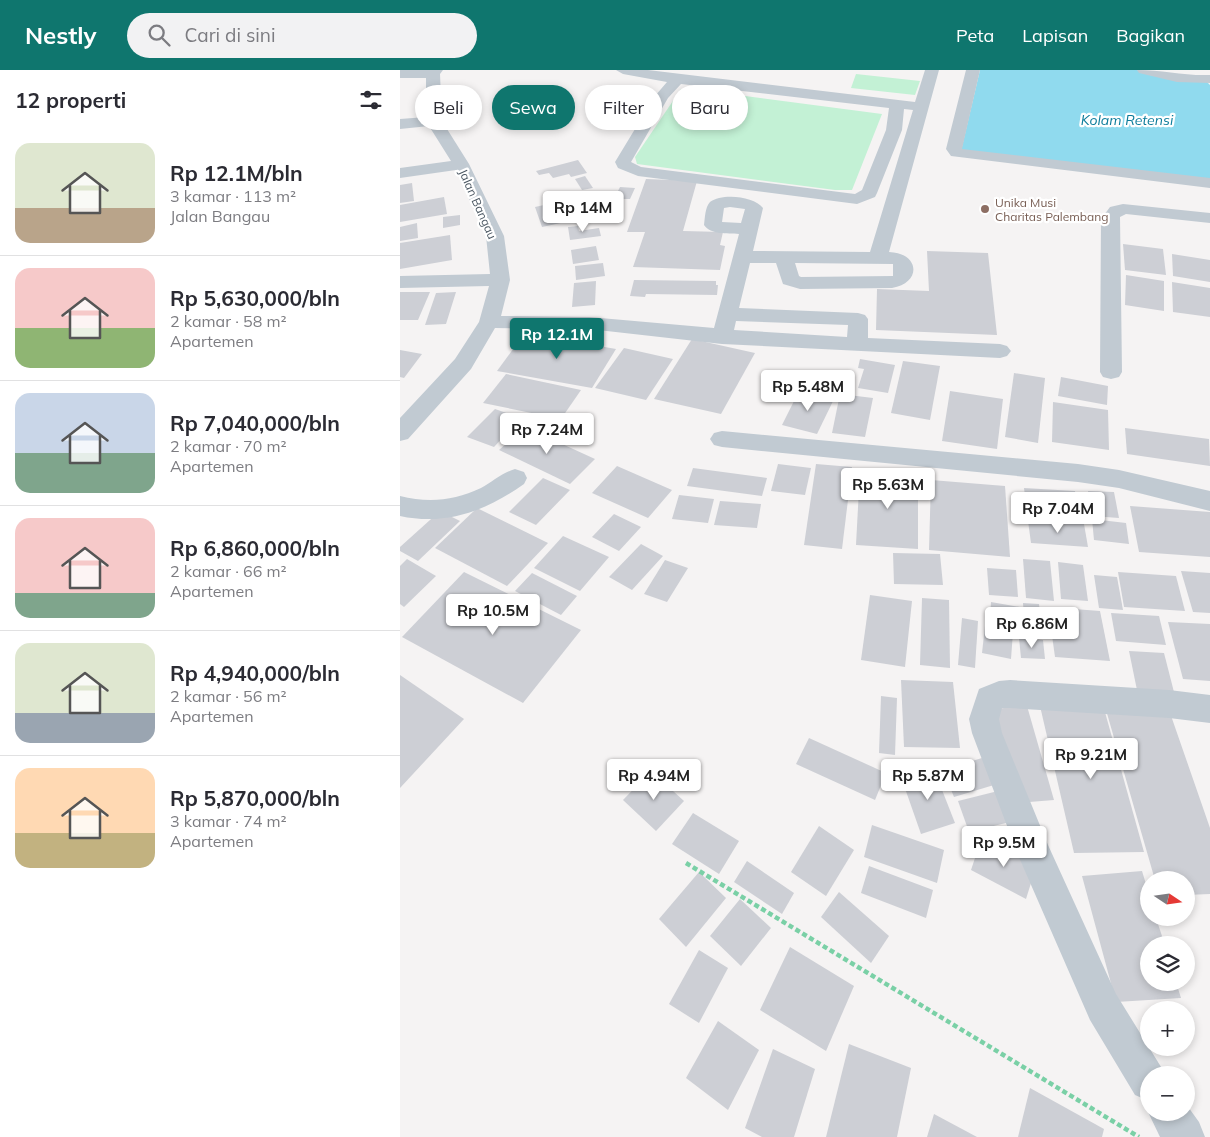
<!DOCTYPE html>
<html lang="id">
<meta charset="utf-8">
<style>
body{margin:0;font-family:Mulish,sans-serif;background:#f2f2f3;color:#2b2b33;height:100vh;display:flex;flex-direction:column;font-size:19px;white-space:nowrap}
*{box-sizing:border-box;margin:0}
p{font-size:16px;color:#7c7c81}
.icon{flex:none;width:28px;height:28px;fill:none;stroke:currentColor;stroke-width:2;stroke-linecap:round;stroke-linejoin:round}
.map{position:relative;flex:1;overflow:hidden}
.drawer{display:flex;flex-direction:column;background:#fff;width:400px}
.drawer>*{flex:none}
.top-card{position:absolute;left:15px;top:15px;width:475px;height:45px;display:flex;gap:10px}
.needle{width:32px;rotate:103deg}
.controls{position:absolute;left:740px;top:801px;display:grid;gap:10px}
.controls a{display:grid;place-items:center;width:55px;height:55px;border-radius:50%;background:#fff;box-shadow:0 2px 8px #0003;font-size:25px}
.price{position:absolute;translate:-50% -42px;padding:0 11px;border-radius:5px;background:#fff;color:#222;font-size:16px;line-height:32px;filter:drop-shadow(0 1px 2px #0008)}
.price::after{content:'';position:absolute;left:50%;top:30px;width:15px;height:11px;margin-left:-8px;background:inherit;clip-path:polygon(0 0,100% 0,50% 100%)}
.price.on{background:#0f766e;color:#fff}
ul{padding:0;list-style:none}
li{display:flex;align-items:center;gap:15px;height:125px;padding:0 15px}
li+li{border-top:1px solid #e1e1e2}
li span{display:grid;place-items:center;flex:none;width:140px;height:100px;border-radius:15px;color:#555}
li>.icon{margin-inline-start:auto}
span .icon{width:60px;height:60px;fill:#fffc;stroke-width:1}
li b{font-size:21px}
h2{display:flex;justify-content:space-between;align-items:center;height:60px;padding:0 15px;font-size:21px}
.tag{padding:0 18px;border-radius:22px;background:#fff;box-shadow:0 2px 8px #0003;font-size:18px;line-height:45px}
.tag.on{background:#0f766e;color:#fff}
header{display:flex;align-items:center;gap:30px;box-sizing:border-box;height:70px;padding:0 25px;background:#0f766e;color:#fff}
header strong{font-size:24px}
nav{display:flex;gap:28px;margin-inline-start:auto;font-size:18px}
.search{width:350px;height:45px;background:#f2f2f3;display:flex;align-items:center;gap:12px;box-sizing:border-box;padding:0 18px;border-radius:28px;color:#7c7c81;font-size:19px}
main{display:flex;flex:1;min-height:0}
.map>svg:first-child{display:block}
.green{fill:#c3f1d5}
.water{fill:#90daee}
.building{fill:#cdcfd5}
.lines{fill:none;stroke-linecap:round;stroke-linejoin:round}
.path{stroke:#7ad0a6;stroke-width:4.5;stroke-dasharray:5 3;stroke-linecap:butt}
.minor{fill:#c1cad2;fill-rule:evenodd}
.education-dot{fill:#8d6e63;stroke:#fff;stroke-width:2}
.labels{text-anchor:middle;dominant-baseline:central;stroke-width:4.5;stroke-linejoin:round;paint-order:stroke}
.far-education-label{font-size:12px;fill:#785e54;stroke:#fff;text-anchor:start}
.far-street-label{font-size:12px;fill:#4a5661;stroke:#fff}
.far-water-label{font-size:14px;font-style:italic;fill:#0c7c9b;stroke:#fff}
</style>
<header>
<strong>Nestly</strong>
<div class="search"><svg class="icon" aria-label="search" viewBox="0 0 24 24"><circle cx="10" cy="10" r="6"/><path d="M15 15l6 6"/></svg>Cari di sini</div>
<nav><a>Peta</a><a>Lapisan</a><a>Bagikan</a></nav>
</header>
<main>
<section class="drawer">
<h2>12 properti<svg class="icon" aria-label="filters" viewBox="0 0 24 24"><path d="M4 7h16M4 17h16"/><circle cx="9" cy="7" r="2"/><circle cx="15" cy="17" r="2"/></svg></h2>
<ul>
<li><span style="background:linear-gradient(#dfe7d0 65%,#b9a48a 0)"><svg class="icon" aria-label="home" viewBox="0 0 24 24"><path d="M3 11l9-7 9 7M6 9v11h12V9"/></svg></span><div><b>Rp 12.1M/bln</b><p>3 kamar · 113 m²</p><p>Jalan Bangau</p></div></li>
<li><span style="background:linear-gradient(#f6c9c9 60%,#8fb573 0)"><svg class="icon" aria-label="home" viewBox="0 0 24 24"><path d="M3 11l9-7 9 7M6 9v11h12V9"/></svg></span><div><b>Rp 5,630,000/bln</b><p>2 kamar · 58 m²</p><p>Apartemen</p></div></li>
<li><span style="background:linear-gradient(#c9d6e8 60%,#7fa58c 0)"><svg class="icon" aria-label="home" viewBox="0 0 24 24"><path d="M3 11l9-7 9 7M6 9v11h12V9"/></svg></span><div><b>Rp 7,040,000/bln</b><p>2 kamar · 70 m²</p><p>Apartemen</p></div></li>
<li><span style="background:linear-gradient(#f6c9c9 75%,#7fa58c 0)"><svg class="icon" aria-label="home" viewBox="0 0 24 24"><path d="M3 11l9-7 9 7M6 9v11h12V9"/></svg></span><div><b>Rp 6,860,000/bln</b><p>2 kamar · 66 m²</p><p>Apartemen</p></div></li>
<li><span style="background:linear-gradient(#dfe7d0 70%,#9aa5b1 0)"><svg class="icon" aria-label="home" viewBox="0 0 24 24"><path d="M3 11l9-7 9 7M6 9v11h12V9"/></svg></span><div><b>Rp 4,940,000/bln</b><p>2 kamar · 56 m²</p><p>Apartemen</p></div></li>
<li><span style="background:linear-gradient(#ffd9b3 65%,#c2b280 0)"><svg class="icon" aria-label="home" viewBox="0 0 24 24"><path d="M3 11l9-7 9 7M6 9v11h12V9"/></svg></span><div><b>Rp 5,870,000/bln</b><p>3 kamar · 74 m²</p><p>Apartemen</p></div></li>
</ul>
</section>
<div class="map">
<svg width="810" height="1067" viewBox="0 0 810 1067">
<rect width="100%" height="100%" fill="#f5f3f3"/>
<g class="green">
<path d="M456 4 520 11 515 25 451 18Z"/>
<path d="M281 19 300 20 482 44 452 120H435L237 94 235 87Z"/>
</g>
<path class="water" d="M580 0H737L750 5 807 12 810 15V110L561 81Z"/>
<g class="building">
<path d="M178 90 187 103 171 107 169 104 153 108 149 103 139 105 136 101Z"/>
<path d="M185 106 193 118 182 120 175 109Z"/>
<path d="M246 109 297 111 283 161 323 162 320 175 325 176 320 200 233 197 245 162H227Z"/>
<path d="M12 113 14 131 0 133V115Z"/>
<path d="M220 117 235 118 230 129H214Z"/>
<path d="M44 127 47 144 0 152V135Z"/>
<path d="M162 131 165 138 184 134 187 141 168 145 170 151 142 157 135 137Z"/>
<path d="M60 145V155L43 158V147Z"/>
<path d="M17 153 18 168 0 171V157Z"/>
<path d="M178 156 179 161 199 158 201 166 170 170 168 157Z"/>
<path d="M50 165 52 190 0 199V173Z"/>
<path d="M723 174 763 179 766 205 725 200Z"/>
<path d="M196 176 199 190 173 194 171 180Z"/>
<path d="M527 181 588 183 597 265 476 260 477 219 529 221Z"/>
<path d="M772 184 810 190V212L773 206Z"/>
<path d="M203 193 205 206 176 210 175 196Z"/>
<path d="M726 205 764 211V241L725 235Z"/>
<path d="M234 210 316 211V215H318L317 225 246 224 245 227 230 226Z"/>
<path d="M196 211 195 235 172 237 174 213Z"/>
<path d="M772 212 810 218V247L773 242Z"/>
<path d="M0 222H30L18 250H0Z"/>
<path d="M56 222 46 254 25 255 36 223Z"/>
<path d="M125 263 216 279 192 318 97 301Z"/>
<path d="M292 269 355 283 321 344 254 329Z"/>
<path d="M224 278 273 289 246 330 195 318Z"/>
<path d="M0 280 22 284 4 308 0 307Z"/>
<path d="M460 289 495 295 488 323 458 318 464 299 458 298Z"/>
<path d="M503 291 540 296 530 350 491 343Z"/>
<path d="M614 303 645 308 638 373 605 367Z"/>
<path d="M106 304 181 320 161 349 83 333Z"/>
<path d="M661 307 708 316 707 335 658 326Z"/>
<path d="M399 321 434 329 417 364 382 355Z"/>
<path d="M550 321 603 329 597 379 542 371Z"/>
<path d="M440 324 473 328 465 367 432 363Z"/>
<path d="M653 332 708 340 709 380 652 372Z"/>
<path d="M95 339 121 348 94 377 67 367Z"/>
<path d="M125 357 195 389 170 414 99 380Z"/>
<path d="M725 358 809 369 810 396 727 384Z"/>
<path d="M378 394 411 398 405 425 371 421Z"/>
<path d="M416 394 452 397 442 479 404 475Z"/>
<path d="M217 396 272 420 248 448 192 423Z"/>
<path d="M293 398 367 408 362 426 287 416Z"/>
<path d="M460 400 518 404V479L456 475Z"/>
<path d="M143 408 170 420 136 455 109 442Z"/>
<path d="M531 410 605 416 610 487 529 480Z"/>
<path d="M624 418 675 421 679 445 627 442Z"/>
<path d="M688 421 714 422 719 448 692 446Z"/>
<path d="M279 425 314 429 308 453 272 449Z"/>
<path d="M320 431 361 434 357 458 314 455Z"/>
<path d="M730 436 810 442V487L739 482Z"/>
<path d="M77 438 148 473 107 516 35 478Z"/>
<path d="M40 441 60 451 18 491 0 481V477Z"/>
<path d="M214 444 241 457 219 481 192 467Z"/>
<path d="M692 449 726 453 729 474 694 470Z"/>
<path d="M628 451 684 454 688 477 631 473Z"/>
<path d="M163 466 209 487 180 521 134 498Z"/>
<path d="M241 474 263 486 232 520 209 507Z"/>
<path d="M493 483 540 484 543 515 494 514Z"/>
<path d="M7 489 36 506 4 537 0 534V496Z"/>
<path d="M623 489 650 491 654 531 626 528Z"/>
<path d="M265 490 288 498 267 532 244 524Z"/>
<path d="M658 492 683 495 688 531 661 529Z"/>
<path d="M587 498 616 500 618 527 589 525Z"/>
<path d="M781 501 810 503V543L793 542Z"/>
<path d="M64 502 181 560 123 633 2 567Z"/>
<path d="M718 502 776 506 785 541 724 537Z"/>
<path d="M132 503 177 526 161 545 115 521Z"/>
<path d="M694 505 717 507 723 540 699 538Z"/>
<path d="M470 525 512 531 505 597 461 590Z"/>
<path d="M522 528 549 530 550 598 520 595Z"/>
<path d="M591 532 620 537 619 553 590 549Z"/>
<path d="M623 533 639 534 642 560 625 559Z"/>
<path d="M648 537 700 541 710 591 655 587Z"/>
<path d="M711 543 759 546 766 575 716 571Z"/>
<path d="M562 548 578 551 575 598 558 595Z"/>
<path d="M768 552 810 554V611L783 609Z"/>
<path d="M585 556 613 562 611 589 582 583Z"/>
<path d="M619 568 643 570 645 589 621 588Z"/>
<path d="M729 581 764 583 775 626 738 625Z"/>
<path d="M0 605 64 649 0 718Z"/>
<path d="M501 610 553 612 560 678 504 677Z"/>
<path d="M481 626 497 628 495 685 479 683Z"/>
<path d="M703 635 744 782 674 783 640 636Z"/>
<path d="M627 636 654 730 617 733 593 639Z"/>
<path d="M768 637 810 758V824L786 825V810H755L706 640Z"/>
<path d="M409 668 486 703 475 730 396 694Z"/>
<path d="M582 688 594 715 554 727 543 700Z"/>
<path d="M533 697 555 753 521 764 501 707Z"/>
<path d="M251 701 284 731 256 761 223 730Z"/>
<path d="M598 721 610 752 569 762 558 731Z"/>
<path d="M293 743 339 771 319 804 272 774Z"/>
<path d="M472 755 544 780 537 813 464 787Z"/>
<path d="M419 756 454 780 426 826 391 802Z"/>
<path d="M582 767 637 794 626 829 571 800Z"/>
<path d="M347 791 394 823 382 844 334 812Z"/>
<path d="M469 796 533 820 526 848 461 823Z"/>
<path d="M742 801 749 824V848H756L765 875H749V912H776L781 928 716 932 682 806Z"/>
<path d="M299 802 326 828 286 877 259 849Z"/>
<path d="M439 822 489 866 471 893 421 847Z"/>
<path d="M340 829 371 858 341 896 310 866Z"/>
<path d="M390 877 454 916 426 981 360 940Z"/>
<path d="M299 880 328 898 299 953 269 934Z"/>
<path d="M318 951 359 980 328 1040 286 1008Z"/>
<path d="M449 974 511 998 497 1067H426Z"/>
<path d="M373 979 415 999 394 1067H362L345 1058Z"/>
<path d="M630 1018 704 1059 702 1067H618Z"/>
<path d="M534 1044 577 1067H527Z"/>
</g>
<g class="lines">
<path class="path" d="M286 793 739 1067"/>
<g class="minor">
<path d="M0 0H43L40 4 42 51 69 94 104 166 110 210 101 246 189 247 314 258 339 164C327 163 311 165 304 155 305 148 305 137 310 132 322 123 354 126 363 138L353 181 470 182 513 40 504 39 502 60 477 123 475 127 457 134 238 106 218 98 215 92 255 26 267 12 223 4 216 0H248L515 32 525 0H539L489 182C520 183 522 213 492 218L400 219 383 214 376 193H350L339 238 458 243 465 245 468 249V268L600 274 607 276 611 281 607 286 600 288 322 274 189 259 95 258 71 299 8 369 0 371V348L55 289 79 252 89 216 0 218V206L90 204 86 166 56 100 0 108V98L51 91 29 56 0 59V49L26 47V8H0ZM281 14 489 38 486 60 462 120 455 124 241 97 231 92 268 28ZM330 137 345 139 341 153 322 152 324 138ZM395 193 492 194H493V206L401 207 399 206ZM336 251 448 255 447 267 334 260Z"/>
<path d="M566 0H580L562 79 810 108V118L551 86 546 79Z"/>
<path d="M737 0C762 0 785 6 810 5V13L777 12 739 3Z"/>
<path d="M723 134 810 143V153L726 144 720 147 722 302 719 307 711 309 703 307 700 302 701 149 710 137Z"/>
<path d="M322 361 678 394 719 400 810 421V441L719 418 678 412 322 377 314 375 310 369 314 363Z"/>
<path d="M115 399 124 402 127 408 124 414C86 441 46 456 0 446V426C28 433 54 431 81 418 92 412 102 403 115 399Z"/>
<path d="M610 610 769 620 810 625V653L769 648 610 638H602L599 649 602 663 648 775 716 924 766 1005H749V1031L735 1025 690 950 618 785 572 663 569 649 579 619 599 611Z"/>
<path d="M786 1034 799 1052 805 1067H760L748 1042 749 1040V1042H786Z"/>
</g>
</g>
<circle class="education-dot" cx="585" cy="139" r="5"/>
<g class="labels">
<g class="far-education-label">
<text x="595" y="132">Unika Musi<tspan x="595" dy="14">Charitas Palembang</tspan></text>
</g>
<g class="far-street-label">
<text transform="translate(78 134) rotate(66)">Jalan Bangau</text>
</g>
<g class="far-water-label">
<text x="727" y="50">Kolam Retensi</text>
</g>
</g>
</svg>
<div class="controls">
<a><svg class="needle" viewBox="-14 -14 28 28"><path d="M0-13l5 13h-10z" fill="#e53935"/><path d="M0 13l5-13h-10z" fill="#7c7c81"/></svg></a>
<a><svg class="icon" aria-label="layers" viewBox="0 0 24 24"><path d="M12 4l9 5-9 5-9-5zM3 14l9 5 9-5"/></svg></a>
<a>+</a>
<a>−</a>
</div>
<b class="price" style="left:183px;top:163px">Rp 14M</b>
<b class="price on" style="left:157px;top:290px">Rp 12.1M</b>
<b class="price" style="left:408px;top:342px">Rp 5.48M</b>
<b class="price" style="left:147px;top:385px">Rp 7.24M</b>
<b class="price" style="left:488px;top:440px">Rp 5.63M</b>
<b class="price" style="left:658px;top:464px">Rp 7.04M</b>
<b class="price" style="left:93px;top:566px">Rp 10.5M</b>
<b class="price" style="left:632px;top:579px">Rp 6.86M</b>
<b class="price" style="left:691px;top:710px">Rp 9.21M</b>
<b class="price" style="left:254px;top:731px">Rp 4.94M</b>
<b class="price" style="left:528px;top:731px">Rp 5.87M</b>
<b class="price" style="left:604px;top:798px">Rp 9.5M</b>
<div class="top-card">
<a class="tag">Beli</a>
<a class="tag on">Sewa</a>
<a class="tag">Filter</a>
<a class="tag">Baru</a>
</div>
</div>
</main>
